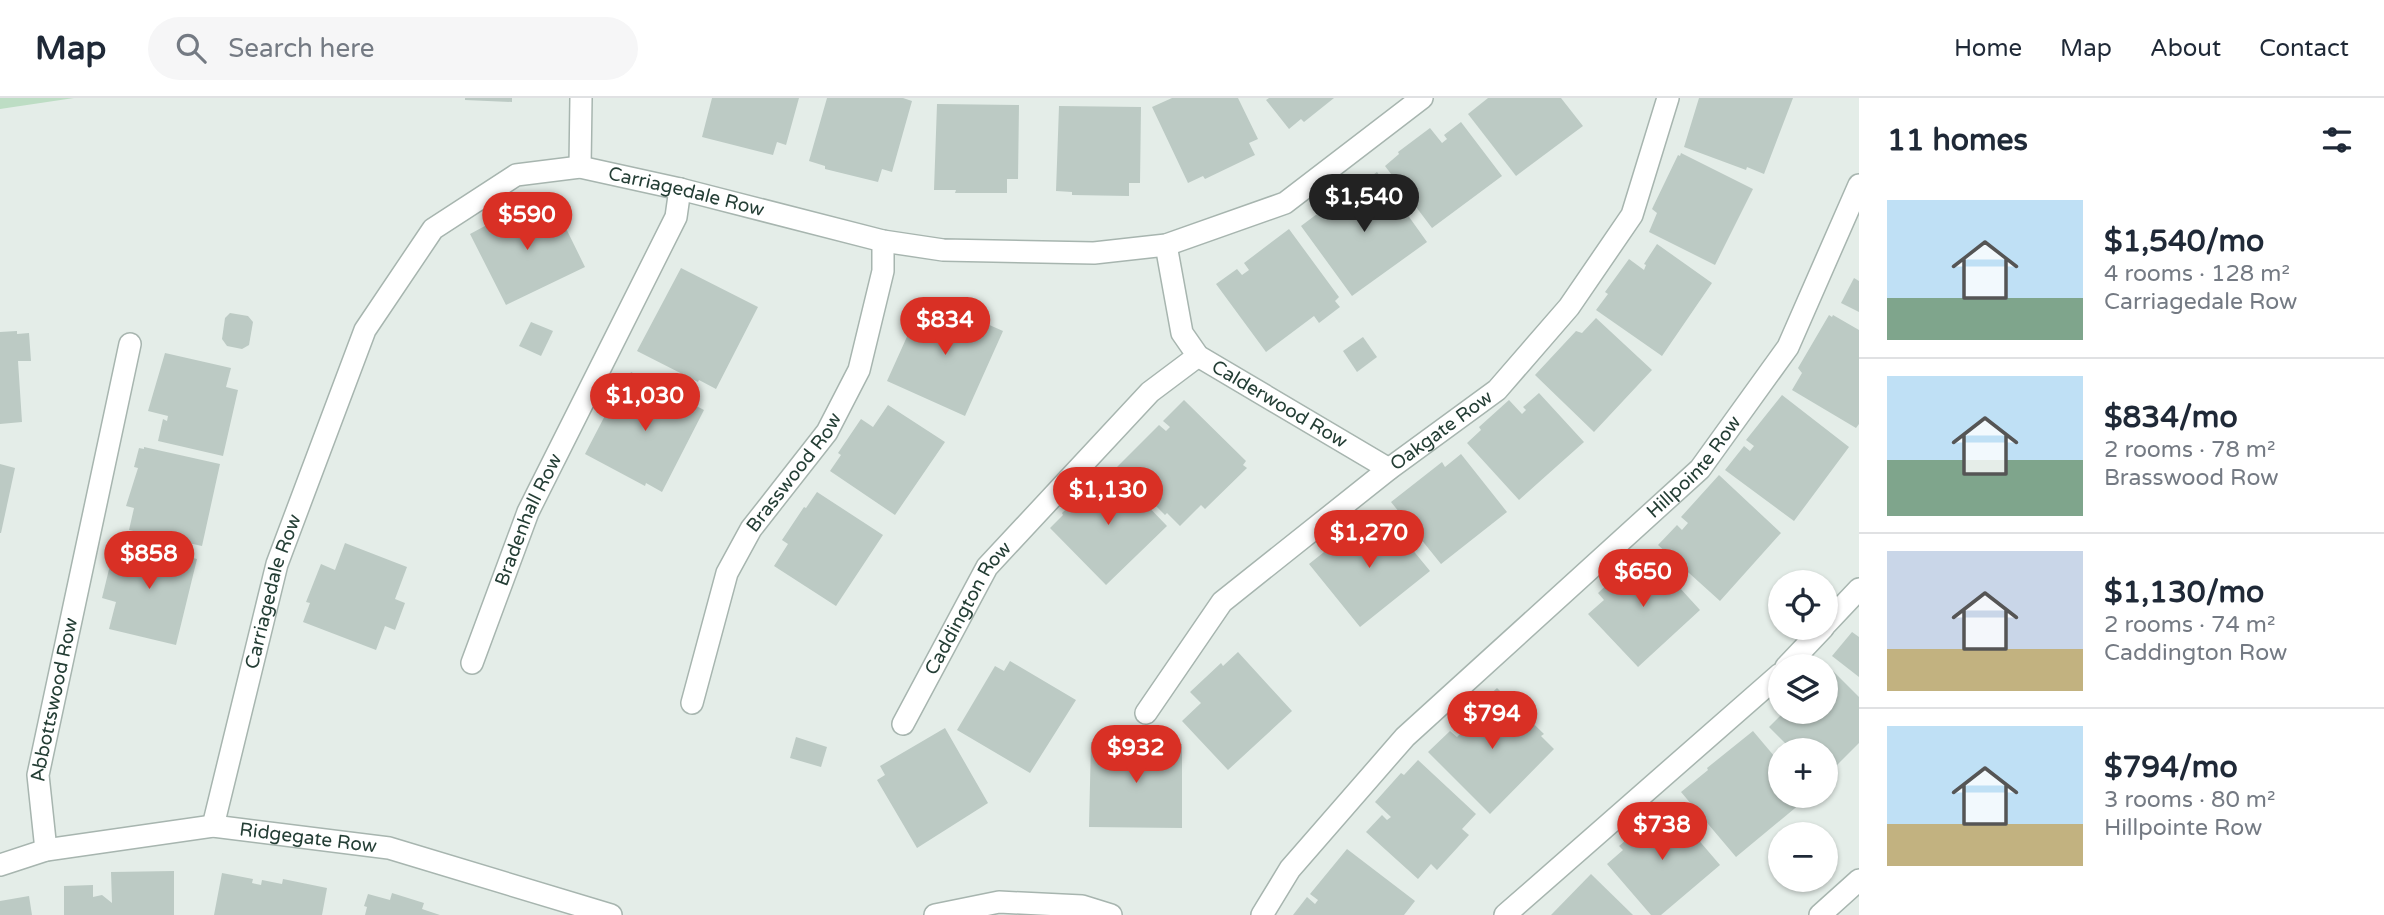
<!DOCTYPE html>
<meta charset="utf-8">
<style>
body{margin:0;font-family:"Varela Round",sans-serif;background:#f6f6f7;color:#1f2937;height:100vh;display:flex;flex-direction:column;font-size:26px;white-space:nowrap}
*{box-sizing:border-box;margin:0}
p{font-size:23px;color:#747a83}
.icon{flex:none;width:38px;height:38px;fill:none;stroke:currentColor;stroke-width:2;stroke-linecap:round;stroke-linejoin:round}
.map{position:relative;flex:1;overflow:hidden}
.details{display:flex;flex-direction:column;background:#fff;width:525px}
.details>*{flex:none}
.buttons{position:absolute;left:1768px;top:472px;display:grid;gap:14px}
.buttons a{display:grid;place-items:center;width:70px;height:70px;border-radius:50%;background:#fff;box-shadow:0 2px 5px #0004;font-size:35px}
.price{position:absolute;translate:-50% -60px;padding:0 16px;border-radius:24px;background:#d93025;color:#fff;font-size:23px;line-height:46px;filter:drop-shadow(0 2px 4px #0008)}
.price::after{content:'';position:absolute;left:50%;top:42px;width:21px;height:16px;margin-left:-10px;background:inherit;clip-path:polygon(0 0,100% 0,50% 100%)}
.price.current{background:#222;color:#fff}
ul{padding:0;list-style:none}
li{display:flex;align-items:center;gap:21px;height:175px;padding:0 28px}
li+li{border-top:2px solid #e0e1e3}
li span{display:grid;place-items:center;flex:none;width:196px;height:140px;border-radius:0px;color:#555}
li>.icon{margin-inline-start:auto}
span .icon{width:84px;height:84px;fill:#fffc;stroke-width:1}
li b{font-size:30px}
h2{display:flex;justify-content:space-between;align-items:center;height:84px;padding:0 28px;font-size:30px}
header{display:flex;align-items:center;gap:42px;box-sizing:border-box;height:98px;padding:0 35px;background:#fff;border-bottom:2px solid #e0e1e3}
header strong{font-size:33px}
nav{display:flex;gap:38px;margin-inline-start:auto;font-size:24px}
.search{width:490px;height:63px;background:#f6f6f7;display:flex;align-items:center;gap:18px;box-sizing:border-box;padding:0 24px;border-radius:38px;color:#747a83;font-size:26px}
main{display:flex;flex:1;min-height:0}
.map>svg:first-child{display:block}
.green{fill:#bdddc4}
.building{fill:#bccac4}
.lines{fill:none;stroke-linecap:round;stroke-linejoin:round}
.minor-casing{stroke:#a7b5af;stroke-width:24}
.minor{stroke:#fff;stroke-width:21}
.labels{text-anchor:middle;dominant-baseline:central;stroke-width:5;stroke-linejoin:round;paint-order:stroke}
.street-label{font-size:19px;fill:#243e35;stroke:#f4f9f6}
</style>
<header>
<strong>Map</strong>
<div class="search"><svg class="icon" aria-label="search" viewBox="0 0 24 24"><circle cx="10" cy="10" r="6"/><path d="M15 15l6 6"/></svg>Search here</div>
<nav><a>Home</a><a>Map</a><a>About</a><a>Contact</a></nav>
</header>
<main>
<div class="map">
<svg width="1859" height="817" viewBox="0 0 1859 817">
<rect width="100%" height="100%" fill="#e4ede8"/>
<path class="green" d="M0 0H74L0 11Z"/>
<g class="building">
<path d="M465 0H512V4L465 2Z"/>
<path d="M712 0H799L786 47 777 44 773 57 702 39Z"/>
<path d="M827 0H903L912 3 892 74 882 71 878 84 825 71V68L809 63Z"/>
<path d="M1172 0H1238L1258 41 1249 45 1255 57 1205 81 1203 78 1188 85 1152 9Z"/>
<path d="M1269 0H1334L1304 24 1301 21 1289 31 1266 2Z"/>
<path d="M1488 0H1561L1583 28 1516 78 1468 16Z"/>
<path d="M1699 0H1793L1764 76 1747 69 1746 72 1684 49Z"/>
<path d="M937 6 1019 7 1018 81H1007V95H955L956 92H934Z"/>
<path d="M1059 8 1141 9 1140 85H1129V98L1072 97V94L1056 93Z"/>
<path d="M1461 24 1502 78 1432 130 1385 68 1399 56 1398 54 1430 30 1442 45 1447 41 1444 37Z"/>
<path d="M1681 55 1753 91 1715 167 1649 134 1657 115 1652 111 1678 57 1680 58Z"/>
<path d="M1377 74 1427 144 1352 198 1301 128 1325 110 1331 118 1335 116 1329 109Z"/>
<path d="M524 107 532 125 538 123 536 118 555 108 585 169 506 207 470 136Z"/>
<path d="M1289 131 1339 199 1335 203 1340 209 1319 225 1314 218 1266 254 1216 186 1237 171 1242 177 1249 172 1244 165Z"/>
<path d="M1657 146 1712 185 1662 258 1596 212 1608 196 1605 194 1629 161 1644 172 1646 167 1644 166Z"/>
<path d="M681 170 758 209 716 291 699 282 698 284 637 253Z"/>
<path d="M1854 180 1859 183V214L1841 205Z"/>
<path d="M926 199 1003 233 965 318 887 283 910 232 917 235 920 229 914 227Z"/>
<path d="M230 215 248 218 253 224 249 247 242 251 227 248 222 241 225 220Z"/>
<path d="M1829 217 1832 219 1833 217 1859 232V326L1856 330 1792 292 1802 275 1798 270Z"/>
<path d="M1596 220 1652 272 1594 334 1535 277 1576 233 1582 235Z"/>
<path d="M531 224 553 233 541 258 519 248Z"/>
<path d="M17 233V236L29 235 31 263H18L22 324 0 326V234Z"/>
<path d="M1363 239 1377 259 1357 274 1343 253Z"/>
<path d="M165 255 231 270 226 289 238 292 223 358 158 343 163 321 167 323 168 318 148 313Z"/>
<path d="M631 274 704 312 662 394 646 385 645 388 585 356 611 306 621 311 625 303 618 300Z"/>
<path d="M1539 295 1584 344 1519 402 1467 345 1481 332 1479 329 1509 302 1522 316 1526 312 1523 309Z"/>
<path d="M1782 297 1849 349 1794 423 1725 372 1744 348 1750 353 1754 348 1746 342Z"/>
<path d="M1184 302 1246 363 1243 367 1247 370 1205 411 1201 407 1180 428 1167 415 1165 417 1117 369 1159 327 1166 333 1170 329 1163 323Z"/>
<path d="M888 307 945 344 895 417 830 373 841 357 838 355 861 321 873 329Z"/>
<path d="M144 349 220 366 202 448 129 432 134 410 126 408 138 370 134 369 139 350 144 351Z"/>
<path d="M1461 356 1507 414 1441 466 1391 404 1442 364 1445 369Z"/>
<path d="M0 366 15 370 1 435H0Z"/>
<path d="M1115 374 1167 428 1106 487 1050 430 1063 417 1062 415 1081 397 1095 385 1099 389Z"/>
<path d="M1719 377 1781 435 1720 503 1658 447 1677 427 1682 432 1688 425 1681 419Z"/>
<path d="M817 394 883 437 836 508 774 468 788 446 782 442 804 409 806 410Z"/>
<path d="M1388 422 1430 473 1360 529 1309 466 1358 427 1368 440Z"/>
<path d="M120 441 197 461 176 547 109 531 116 504 102 500 112 459 115 461Z"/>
<path d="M345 445 407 469 395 501 405 505 395 532 385 528 376 552 303 524 310 505 306 504 321 466 335 472Z"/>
<path d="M1643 453 1647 454 1700 512 1638 569 1588 516 1604 502 1598 495Z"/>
<path d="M1852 534 1859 539V579L1832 558Z"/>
<path d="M1238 554 1292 613 1228 672 1182 623 1201 605 1190 594 1221 565 1223 568Z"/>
<path d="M1010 563 1076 602 1030 675 957 632 995 568 1004 573Z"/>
<path d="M1824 564 1859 599V645L1825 679V653H1793L1769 629 1784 614H1825V569H1819Z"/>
<path d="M1497 590 1544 636 1541 638 1554 651 1490 716 1428 654 1450 633 1457 639 1460 636 1454 630Z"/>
<path d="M945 630 988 705 917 750 877 682 885 677 880 668Z"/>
<path d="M1753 633 1780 665V698H1804L1806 701 1736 759 1681 694 1708 672 1707 670Z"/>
<path d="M796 639 827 649 821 669 790 660Z"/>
<path d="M1091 644H1146V652H1151V646H1182V730L1089 729Z"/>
<path d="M1418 662 1476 716 1462 731 1469 737 1437 772 1431 766 1418 781 1366 734 1382 717 1387 722 1391 719 1375 704 1401 675 1404 677Z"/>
<path d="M1666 704 1720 767 1661 817H1651L1607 766 1623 752 1619 748 1650 722 1649 720Z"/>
<path d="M1347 751 1415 803 1404 817H1293L1307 799 1315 806 1318 802 1310 796Z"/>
<path d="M174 773V817H64V788L93 787V799L102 797 112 805 111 774Z"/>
<path d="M222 775 253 781 252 785 261 787 262 782 282 786 283 781 327 790 322 817H214Z"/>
<path d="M1591 776 1633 817H1551Z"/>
<path d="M392 795 424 805 422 811 440 817H365L367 809 364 808 368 796 390 802Z"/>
<path d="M29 798 32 817H0V803Z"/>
</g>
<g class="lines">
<defs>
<g id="minor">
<path d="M580 69 581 0"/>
<path id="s1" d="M1166 147 1182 235 1198 258 1389 371"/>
<path d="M1825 527 1859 491"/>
<path id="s2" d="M472 565 528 414 676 119 680 91"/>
<path d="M1786 569 1823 530"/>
<path id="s3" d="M692 605 727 475 751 431 827 334 859 272 883 173V143"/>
<path id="s4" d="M1146 615 1222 504 1389 371 1497 292 1569 209 1632 117 1668 0"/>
<path id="s5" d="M903 626 987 469 1150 294 1198 258"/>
<path id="s6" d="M213 728 277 466 365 232 433 131 516 77 580 69 680 91 883 143 943 152 1094 155 1166 147 1285 105 1422 0"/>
<path id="s7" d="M46 752 38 677 130 246"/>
<path id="s8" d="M0 767 46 752 213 728 389 750 611 817"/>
<path d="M935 817 999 804 1082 808 1111 817"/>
<path id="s9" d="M1262 817 1290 771 1405 639 1700 371 1788 249 1859 87"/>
<path d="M1505 817 1780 576"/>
<path d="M1820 817 1859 782"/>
</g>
</defs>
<use href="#minor" class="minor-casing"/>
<use href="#minor" class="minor"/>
</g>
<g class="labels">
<g class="street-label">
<text stroke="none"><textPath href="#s6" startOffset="914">Carriagedale Row</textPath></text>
<text stroke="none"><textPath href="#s1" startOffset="212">Calderwood Row</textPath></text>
<text stroke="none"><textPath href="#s4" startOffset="413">Oakgate Row</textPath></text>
<text stroke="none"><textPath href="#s9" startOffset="625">Hillpointe Row</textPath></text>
<text stroke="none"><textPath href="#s3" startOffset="256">Brasswood Row</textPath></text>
<text stroke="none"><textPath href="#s2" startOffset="154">Bradenhall Row</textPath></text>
<text stroke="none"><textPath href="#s6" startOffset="242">Carriagedale Row</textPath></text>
<text stroke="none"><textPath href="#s5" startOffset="133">Caddington Row</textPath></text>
<text stroke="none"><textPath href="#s7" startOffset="152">Abbottswood Row</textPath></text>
<text stroke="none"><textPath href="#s8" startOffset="313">Ridgegate Row</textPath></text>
</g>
</g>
</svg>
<div class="buttons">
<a><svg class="icon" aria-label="locate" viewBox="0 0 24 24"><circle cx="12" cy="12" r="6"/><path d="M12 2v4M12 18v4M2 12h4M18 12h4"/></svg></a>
<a><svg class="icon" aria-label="layers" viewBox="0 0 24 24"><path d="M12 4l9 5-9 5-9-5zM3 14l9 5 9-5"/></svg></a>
<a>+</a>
<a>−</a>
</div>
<b class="price current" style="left:1364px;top:136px">$1,540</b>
<b class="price" style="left:527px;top:154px">$590</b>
<b class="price" style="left:945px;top:259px">$834</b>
<b class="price" style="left:645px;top:335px">$1,030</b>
<b class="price" style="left:1108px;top:429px">$1,130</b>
<b class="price" style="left:1369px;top:472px">$1,270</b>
<b class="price" style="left:149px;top:493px">$858</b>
<b class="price" style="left:1643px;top:511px">$650</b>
<b class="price" style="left:1492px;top:653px">$794</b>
<b class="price" style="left:1136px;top:687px">$932</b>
<b class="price" style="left:1662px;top:764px">$738</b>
</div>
<section class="details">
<h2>11 homes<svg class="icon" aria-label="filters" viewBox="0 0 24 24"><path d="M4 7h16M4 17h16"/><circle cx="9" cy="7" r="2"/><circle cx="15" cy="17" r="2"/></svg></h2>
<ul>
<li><span style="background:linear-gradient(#bfe0f5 70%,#7fa58c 0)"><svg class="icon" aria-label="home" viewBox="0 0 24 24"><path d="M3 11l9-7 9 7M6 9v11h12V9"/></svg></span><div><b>$1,540/mo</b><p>4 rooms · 128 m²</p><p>Carriagedale Row</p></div></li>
<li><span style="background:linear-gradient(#bfe0f5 60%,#7fa58c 0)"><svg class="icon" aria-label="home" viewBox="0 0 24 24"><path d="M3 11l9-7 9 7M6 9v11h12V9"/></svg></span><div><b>$834/mo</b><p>2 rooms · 78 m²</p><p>Brasswood Row</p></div></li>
<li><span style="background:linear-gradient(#c9d6e8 70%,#c2b280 0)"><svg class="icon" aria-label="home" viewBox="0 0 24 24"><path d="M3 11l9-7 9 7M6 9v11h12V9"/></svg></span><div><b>$1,130/mo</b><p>2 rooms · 74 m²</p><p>Caddington Row</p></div></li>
<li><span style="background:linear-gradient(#bfe0f5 70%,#c2b280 0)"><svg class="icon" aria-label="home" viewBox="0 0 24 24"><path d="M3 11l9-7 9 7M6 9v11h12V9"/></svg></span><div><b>$794/mo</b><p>3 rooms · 80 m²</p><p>Hillpointe Row</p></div></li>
</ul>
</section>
</main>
